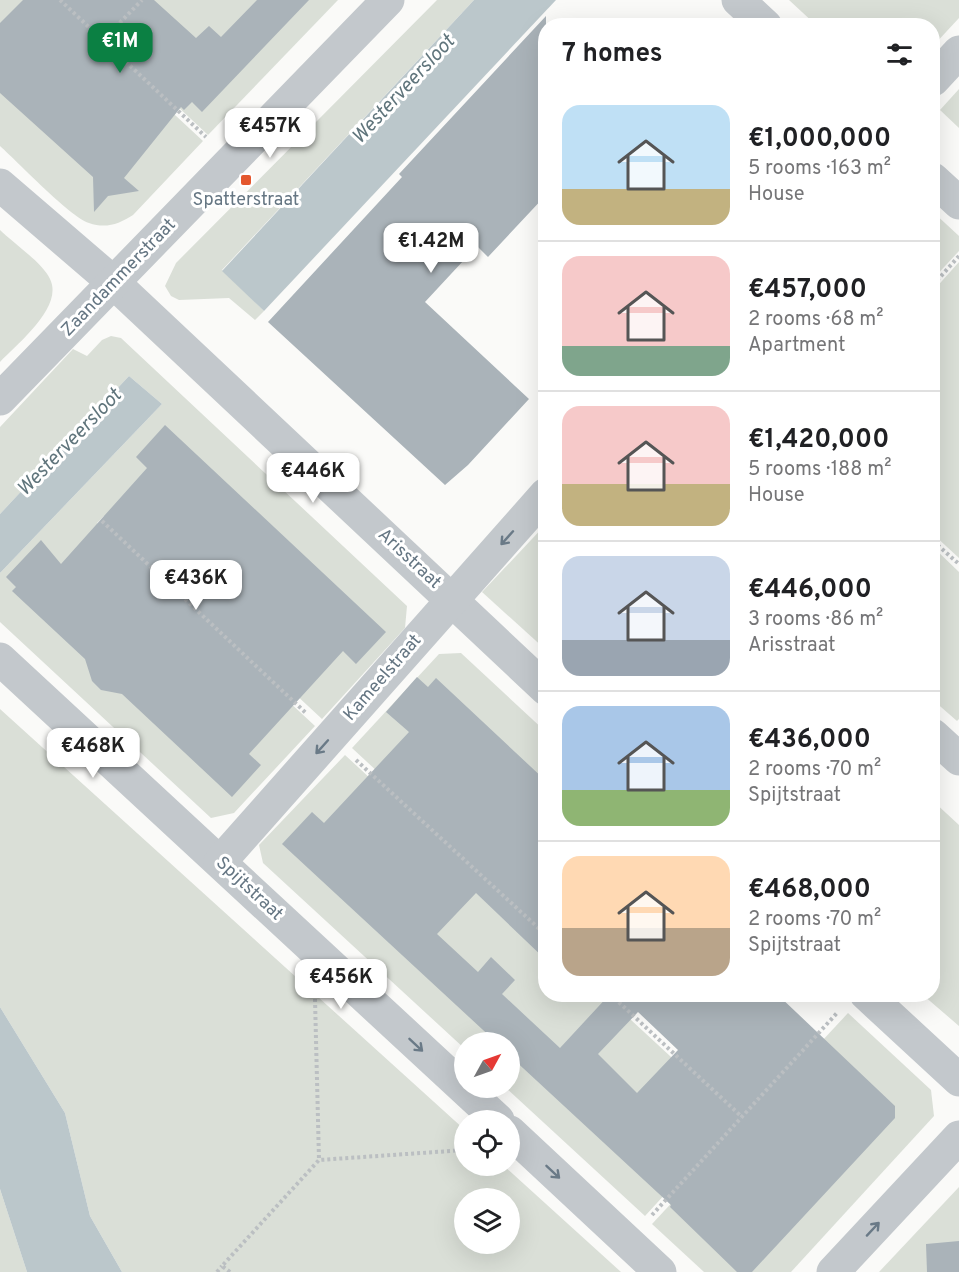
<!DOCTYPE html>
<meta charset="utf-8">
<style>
body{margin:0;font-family:Overpass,sans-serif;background:#f2f2f2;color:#202124;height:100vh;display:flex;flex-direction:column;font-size:22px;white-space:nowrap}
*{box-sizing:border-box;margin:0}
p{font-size:20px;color:#757577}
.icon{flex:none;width:33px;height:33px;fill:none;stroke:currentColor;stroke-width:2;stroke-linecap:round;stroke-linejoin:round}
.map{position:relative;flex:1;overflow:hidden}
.sheet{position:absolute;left:538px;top:18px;width:402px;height:984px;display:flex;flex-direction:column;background:#fff;border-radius:24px;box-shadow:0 6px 24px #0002}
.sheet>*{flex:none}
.needle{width:39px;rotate:50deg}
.tools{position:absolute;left:454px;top:1032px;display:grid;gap:12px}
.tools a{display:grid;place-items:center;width:66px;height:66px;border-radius:50%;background:#fff;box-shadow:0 6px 24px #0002;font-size:30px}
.price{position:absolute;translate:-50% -51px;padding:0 14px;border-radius:12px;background:#fff;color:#222;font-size:20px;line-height:39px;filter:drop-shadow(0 2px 3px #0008)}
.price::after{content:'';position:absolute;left:50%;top:36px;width:18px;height:14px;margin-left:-9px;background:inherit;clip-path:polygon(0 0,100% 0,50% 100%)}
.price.selected{background:#0b8043;color:#fff}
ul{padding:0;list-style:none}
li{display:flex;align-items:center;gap:18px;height:150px;padding:0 24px}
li+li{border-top:2px solid #e0e0e0}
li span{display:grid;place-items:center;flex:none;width:168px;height:120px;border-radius:18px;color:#555}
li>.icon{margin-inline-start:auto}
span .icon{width:72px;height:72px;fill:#fffc;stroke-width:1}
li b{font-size:26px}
h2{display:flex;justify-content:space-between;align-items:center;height:72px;padding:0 24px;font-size:26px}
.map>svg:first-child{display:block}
.green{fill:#dadfd7;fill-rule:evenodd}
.water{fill:#bbc7cb}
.building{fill:#aab3b9;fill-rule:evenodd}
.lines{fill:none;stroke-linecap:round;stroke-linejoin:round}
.path{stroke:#bbbfc2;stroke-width:4;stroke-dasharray:3 3;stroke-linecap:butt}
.minor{stroke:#c3c8cc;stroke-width:33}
.oneway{stroke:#6a7a87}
.poi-dot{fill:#e4572e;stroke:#fff;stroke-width:2}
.labels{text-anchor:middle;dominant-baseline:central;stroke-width:6;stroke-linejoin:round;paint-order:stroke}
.poi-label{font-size:18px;fill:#657683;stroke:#fff}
.street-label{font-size:18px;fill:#657683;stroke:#fff}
.water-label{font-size:20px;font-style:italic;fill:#60757c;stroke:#fff}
</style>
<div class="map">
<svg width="959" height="1272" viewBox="0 0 959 1272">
<rect width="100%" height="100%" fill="#fafaf8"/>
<g class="green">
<path d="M0 0H51L203 141 133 215C119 224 106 229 89 223 69 216 19 163 0 146Z"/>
<path d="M150 0H338L208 135 109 42Z"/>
<path d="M437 0H474L222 270 264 311 255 320 229 298 179 300 171 296 165 286 176 263Z"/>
<path d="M789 0H959V18L933 46V26L816 25Z"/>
<path d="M959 89V128L940 110Z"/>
<path d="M933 212 959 236V251L933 279Z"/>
<path d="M0 230C13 243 43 263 50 279 64 307 17 344 0 362Z"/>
<path d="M959 262V558L933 534V291Z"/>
<path d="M111 336 121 338 407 606 405 628 322 719 104 516 97 523 315 726 234 813 211 818 0 622V573L162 404 129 376 0 514V427L73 349 87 356 102 340Z"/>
<path d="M546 524V650L482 592Z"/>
<path d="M933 547 959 572V719L957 721 933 700Z"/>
<path d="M461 653 546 732V928L352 748 439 654Z"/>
<path d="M0 709 465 1130V1166H504L621 1272H122L90 1216 65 1113 0 1007ZM465 1198H510V1244H465Z"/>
<path d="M345 755 546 941V994L604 995 736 1117 645 1216 506 1088H510V1042H465V1049L263 863 259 845Z"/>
<path d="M933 801 959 825V1026L923 995 933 994Z"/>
<path d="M848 1013 931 1090 934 1116 791 1272H704L652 1224Z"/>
<path d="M959 1187V1272H879Z"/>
<path d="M0 1189 27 1272H0Z"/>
</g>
<g class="water">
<path d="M474 0H556L264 311 222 271Z"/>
<path d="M129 376 162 404 0 573V514Z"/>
<path d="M0 1007 65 1113 90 1216 122 1272H27L0 1189Z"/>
</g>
<g class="building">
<path d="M23 0H154L196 38 209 26 221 37 257 0H309L202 112 192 102 184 110 181 107 124 178 139 191 108 196 94 212 93 177 0 93V23Z"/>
<path d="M546 16V195L488 257 477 246 425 302 529 399 468 465 445 485 268 322 402 177 399 174Z"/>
<path d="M165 425 386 632 356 664 343 651 249 754 261 765 232 797 122 694 101 690 92 681 85 659 12 591 16 587 6 577 41 540 61 564 147 468 136 457Z"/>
<path d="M417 677 428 687 436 678 546 781V960L476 893 437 934 478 972 491 957 515 980 502 994 560 1048 610 994H777L895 1106V1118L752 1272H737L670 1207 671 1205 510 1056V1042H496L282 844 312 812 324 823 409 732 386 712ZM638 1012 678 1050 637 1093 598 1054Z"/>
<path d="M959 1241V1272H927L926 1244Z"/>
</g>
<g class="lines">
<g class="path">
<path d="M60 0 206 137"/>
<path d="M103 40 142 0"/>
<path d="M933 285 959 256"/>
<path d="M102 521 307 714"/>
<path d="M933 541 959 564"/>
<path d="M356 760 546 935"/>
<path d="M610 994 742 1117"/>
<path d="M315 999 319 1160"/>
<path d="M652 1215 837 1013"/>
<path d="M217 1272 222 1266"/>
<path d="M230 1272 222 1266 319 1160 465 1150"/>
</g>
<g class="minor">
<path d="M738 0 766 26"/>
<path d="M933 80 959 52"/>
<path d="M933 179 959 203"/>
<path d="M0 185 114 283 546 689"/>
<path d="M0 399 388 0"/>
<path d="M0 659 498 1120"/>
<path d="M933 735 959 759"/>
<path d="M220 862 546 494"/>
<path d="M866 994 959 1080"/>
<path d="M510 1132 660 1272"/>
<path d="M833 1272 959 1137"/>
</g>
</g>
<defs><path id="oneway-shaft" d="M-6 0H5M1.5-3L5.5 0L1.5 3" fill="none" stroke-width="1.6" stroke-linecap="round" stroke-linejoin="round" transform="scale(1.5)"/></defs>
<g class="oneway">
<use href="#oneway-shaft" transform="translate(507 538) rotate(132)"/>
<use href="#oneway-shaft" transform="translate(322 747) rotate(132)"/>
<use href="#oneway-shaft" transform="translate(416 1045) rotate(43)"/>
<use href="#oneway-shaft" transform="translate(553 1172) rotate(43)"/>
<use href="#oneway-shaft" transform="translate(873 1229) rotate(-47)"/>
</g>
<rect class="poi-dot" x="240" y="174" width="12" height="12" rx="3"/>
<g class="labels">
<g class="poi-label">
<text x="246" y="200">Spatterstraat</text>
</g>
<g class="street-label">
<text transform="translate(119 278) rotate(-46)">Zaandammerstraat</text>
<text transform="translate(409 559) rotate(43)">Arisstraat</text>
<text transform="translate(383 678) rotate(-49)">Kameelstraat</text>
<text transform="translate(249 889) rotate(43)">Spijtstraat</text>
</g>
<g class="water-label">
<text transform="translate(404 90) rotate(-47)">Westerveersloot</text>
<text transform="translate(70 443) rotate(-46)">Westerveersloot</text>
</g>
</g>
</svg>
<div class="tools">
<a><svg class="needle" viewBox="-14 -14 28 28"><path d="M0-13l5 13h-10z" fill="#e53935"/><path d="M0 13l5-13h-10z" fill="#757577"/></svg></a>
<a><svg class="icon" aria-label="locate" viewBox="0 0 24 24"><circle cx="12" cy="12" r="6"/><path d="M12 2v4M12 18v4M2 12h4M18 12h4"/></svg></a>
<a><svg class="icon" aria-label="layers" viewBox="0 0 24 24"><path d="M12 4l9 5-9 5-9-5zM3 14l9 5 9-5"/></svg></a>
</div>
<b class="price selected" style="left:120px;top:74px">€1M</b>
<b class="price" style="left:270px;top:159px">€457K</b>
<b class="price" style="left:431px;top:274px">€1.42M</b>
<b class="price" style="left:313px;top:504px">€446K</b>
<b class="price" style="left:196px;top:611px">€436K</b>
<b class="price" style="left:93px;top:779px">€468K</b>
<b class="price" style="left:341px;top:1010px">€456K</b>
<section class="sheet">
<h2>7 homes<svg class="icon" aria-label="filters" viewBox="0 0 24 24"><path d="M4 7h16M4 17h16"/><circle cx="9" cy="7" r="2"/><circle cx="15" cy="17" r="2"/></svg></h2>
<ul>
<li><span style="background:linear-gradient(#bfe0f5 70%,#c2b280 0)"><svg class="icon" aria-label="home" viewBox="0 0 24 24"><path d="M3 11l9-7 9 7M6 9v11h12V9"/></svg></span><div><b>€1,000,000</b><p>5 rooms · 163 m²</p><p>House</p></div></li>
<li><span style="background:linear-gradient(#f6c9c9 75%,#7fa58c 0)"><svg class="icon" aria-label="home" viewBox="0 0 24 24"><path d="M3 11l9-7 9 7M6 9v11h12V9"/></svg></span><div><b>€457,000</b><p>2 rooms · 68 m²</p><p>Apartment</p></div></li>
<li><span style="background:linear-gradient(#f6c9c9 65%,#c2b280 0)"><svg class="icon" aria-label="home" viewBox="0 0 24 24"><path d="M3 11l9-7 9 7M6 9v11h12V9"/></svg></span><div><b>€1,420,000</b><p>5 rooms · 188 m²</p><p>House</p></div></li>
<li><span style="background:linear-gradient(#c9d6e8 70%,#9aa5b1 0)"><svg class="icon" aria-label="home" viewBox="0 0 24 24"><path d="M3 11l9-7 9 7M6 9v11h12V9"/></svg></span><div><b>€446,000</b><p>3 rooms · 86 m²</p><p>Arisstraat</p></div></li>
<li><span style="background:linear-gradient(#a9c7e8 70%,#8fb573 0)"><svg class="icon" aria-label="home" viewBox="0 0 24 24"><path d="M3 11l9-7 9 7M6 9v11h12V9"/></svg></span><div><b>€436,000</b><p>2 rooms · 70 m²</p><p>Spijtstraat</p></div></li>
<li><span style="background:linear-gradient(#ffd9b3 60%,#b9a48a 0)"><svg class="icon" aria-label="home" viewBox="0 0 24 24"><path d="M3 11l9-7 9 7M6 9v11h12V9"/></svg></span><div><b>€468,000</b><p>2 rooms · 70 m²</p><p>Spijtstraat</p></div></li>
</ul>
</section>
</div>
